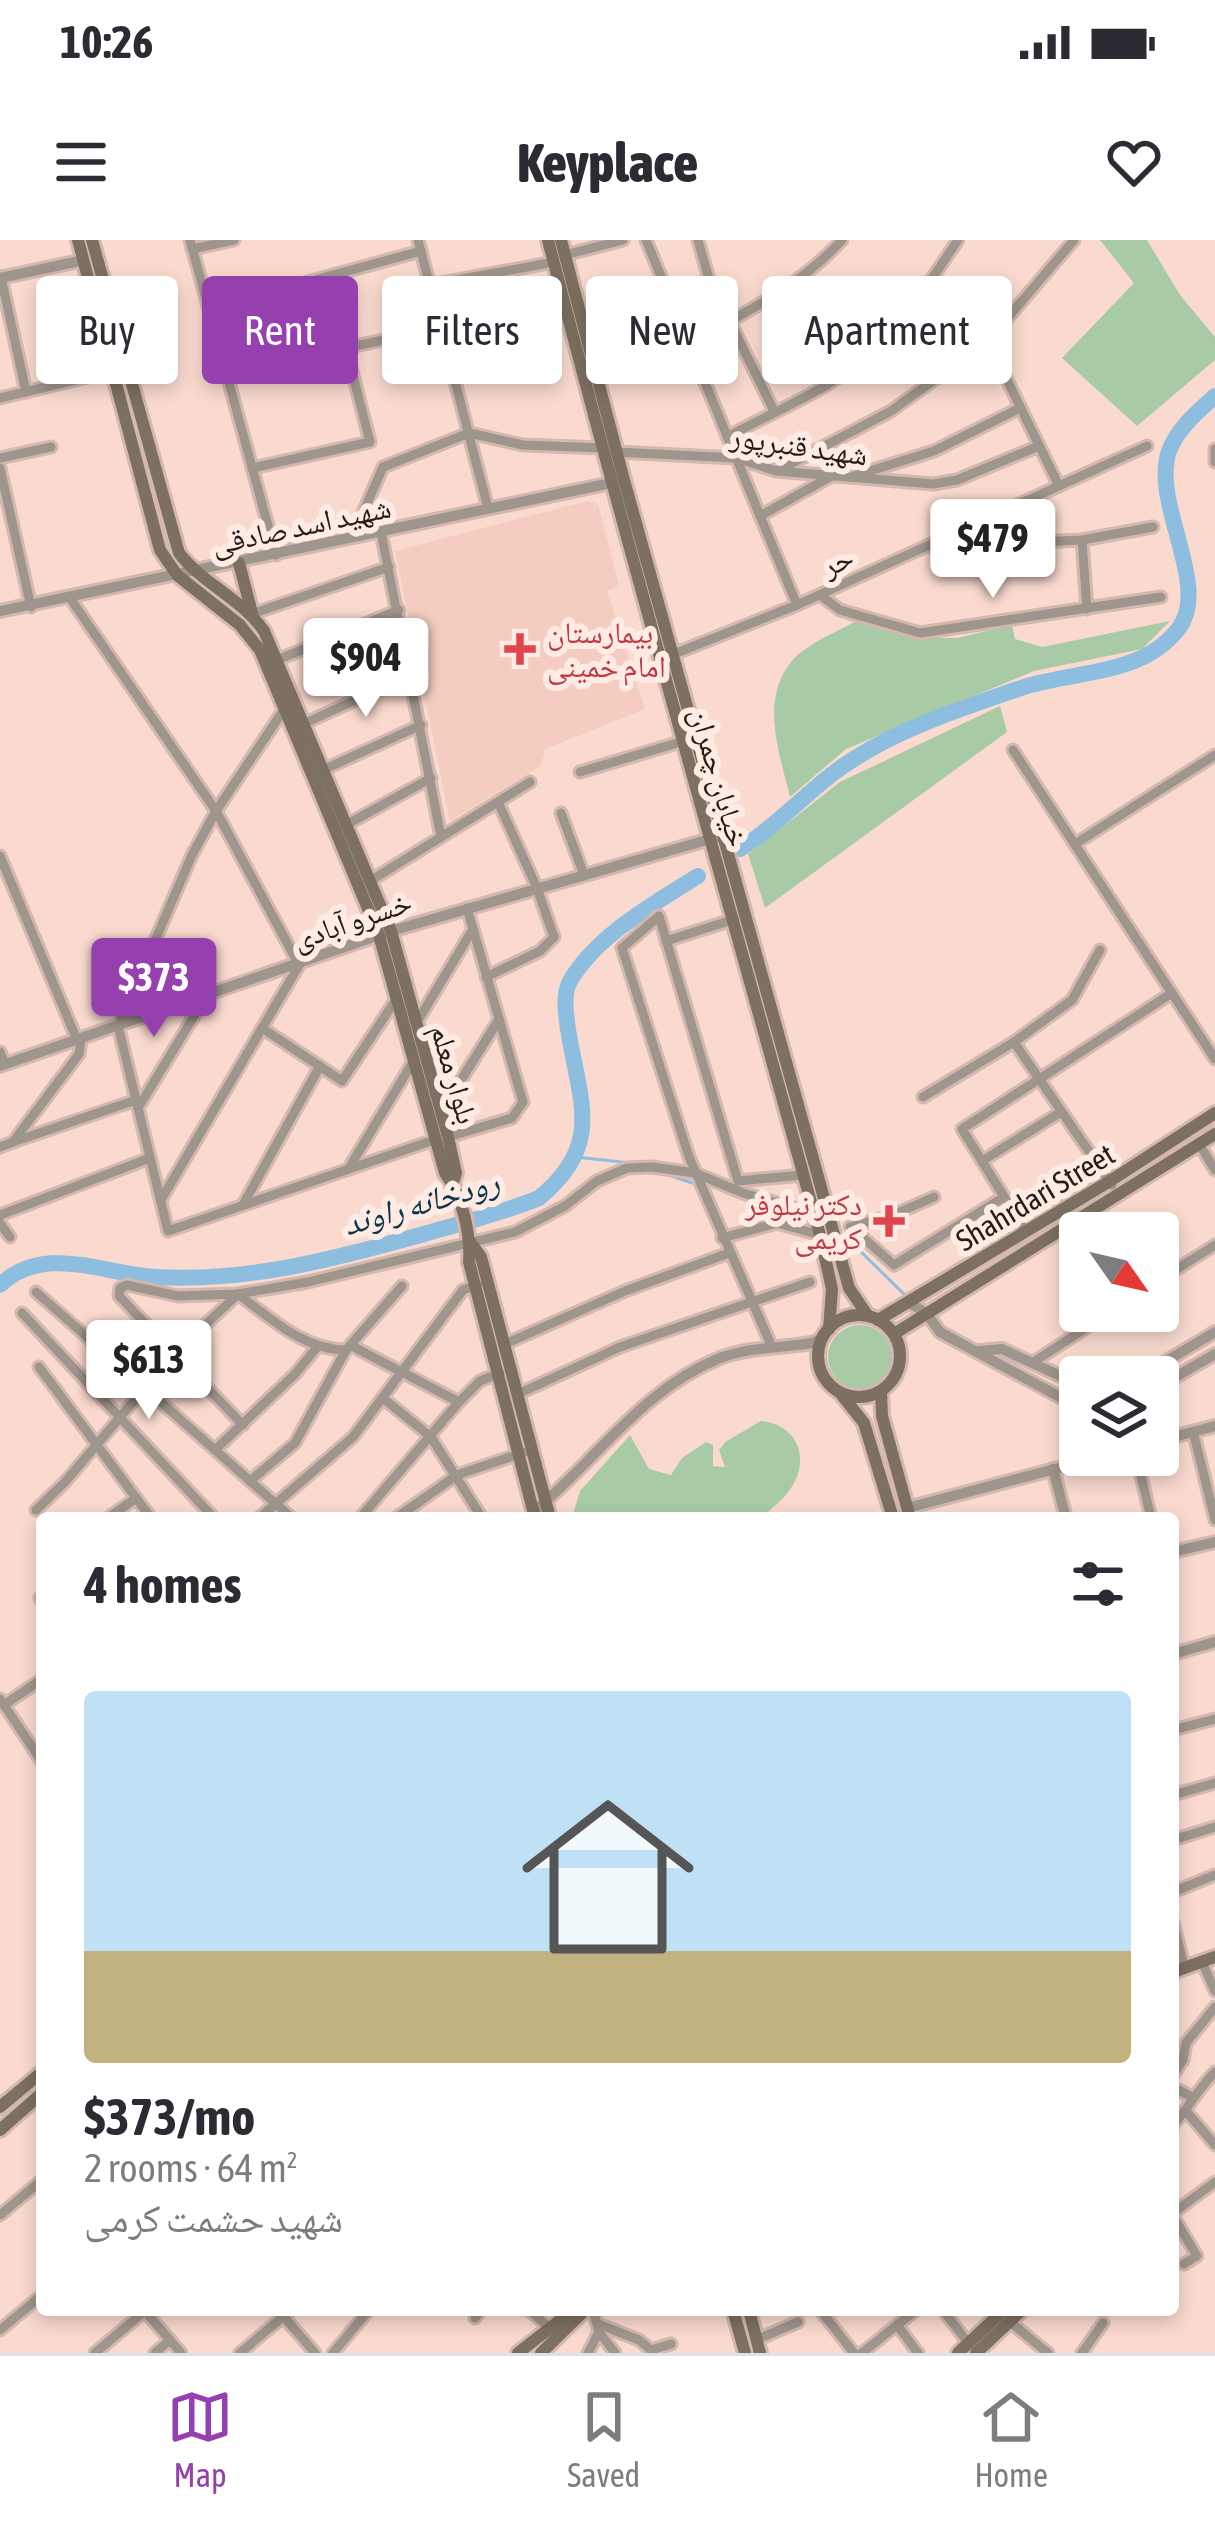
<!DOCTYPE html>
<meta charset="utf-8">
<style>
body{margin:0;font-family:"Asap Condensed","Noto Naskh Arabic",sans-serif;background:#f7f7f7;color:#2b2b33;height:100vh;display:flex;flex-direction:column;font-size:45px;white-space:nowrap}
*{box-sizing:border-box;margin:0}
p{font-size:39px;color:#7c7c81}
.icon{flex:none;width:66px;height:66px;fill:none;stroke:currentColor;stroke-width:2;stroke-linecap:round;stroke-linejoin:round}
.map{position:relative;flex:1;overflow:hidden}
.drawer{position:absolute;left:36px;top:1272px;width:1143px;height:804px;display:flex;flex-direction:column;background:#fff;border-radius:12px;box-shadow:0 6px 18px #0003}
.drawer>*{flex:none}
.guide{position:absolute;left:36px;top:36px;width:1143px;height:108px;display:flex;gap:24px}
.needle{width:78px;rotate:124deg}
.controls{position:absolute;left:1059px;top:972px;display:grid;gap:24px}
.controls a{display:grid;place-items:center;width:120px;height:120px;border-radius:12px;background:#fff;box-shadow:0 6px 18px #0003;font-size:60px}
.price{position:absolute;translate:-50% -102px;padding:0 27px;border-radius:12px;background:#fff;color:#222;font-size:39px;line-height:78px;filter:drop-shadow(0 3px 6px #0008)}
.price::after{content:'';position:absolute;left:50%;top:72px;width:36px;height:27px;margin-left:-18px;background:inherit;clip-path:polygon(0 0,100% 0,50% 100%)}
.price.selected{background:#9540ae;color:#fff}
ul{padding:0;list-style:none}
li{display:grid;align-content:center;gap:24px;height:636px;padding:0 48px}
li span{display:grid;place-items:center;height:372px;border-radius:12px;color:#555}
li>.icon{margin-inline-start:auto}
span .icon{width:216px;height:216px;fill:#fffc;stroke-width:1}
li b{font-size:51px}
h2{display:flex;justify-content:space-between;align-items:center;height:144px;padding:0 48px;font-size:51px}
.tag{padding:0 42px;border-radius:12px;background:#fff;box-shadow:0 6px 18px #0003;font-size:42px;line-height:108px}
.tag.selected{background:#9540ae;color:#fff}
.status{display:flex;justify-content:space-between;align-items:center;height:84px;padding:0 60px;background:#fff;direction:ltr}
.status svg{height:33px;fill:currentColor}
header{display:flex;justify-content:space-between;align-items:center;height:156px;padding:0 48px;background:#fff;font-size:54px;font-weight:800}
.tab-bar{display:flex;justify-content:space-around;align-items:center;height:168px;border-top:3px solid #e1e1e2;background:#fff;font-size:33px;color:#7c7c81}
.tab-bar a{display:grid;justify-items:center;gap:6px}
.tab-bar .selected{color:#9540ae}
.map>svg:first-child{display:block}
.built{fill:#f4cdc0}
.green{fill:#a8cba5}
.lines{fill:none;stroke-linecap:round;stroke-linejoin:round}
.stream{stroke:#8dbddf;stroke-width:3}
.river{stroke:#8dbddf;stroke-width:16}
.minor-casing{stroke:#d4b8ae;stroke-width:15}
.tertiary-casing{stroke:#d4b8ae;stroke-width:16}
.secondary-casing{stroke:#d4b8ae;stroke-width:18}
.minor{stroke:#9e958c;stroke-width:9}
.tertiary{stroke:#9e958c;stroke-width:10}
.secondary{stroke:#7d7062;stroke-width:12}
.health-dot{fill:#e0444e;stroke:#feebe4;stroke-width:4.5}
.labels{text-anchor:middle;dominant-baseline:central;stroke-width:12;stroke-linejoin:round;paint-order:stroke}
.street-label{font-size:30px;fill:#261b17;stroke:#feebe4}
.health-label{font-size:30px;fill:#be3a42;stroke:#feebe4;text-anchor:start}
.water-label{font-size:33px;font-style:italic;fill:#0e354d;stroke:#feebe4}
</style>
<div class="status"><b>10:26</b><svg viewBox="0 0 49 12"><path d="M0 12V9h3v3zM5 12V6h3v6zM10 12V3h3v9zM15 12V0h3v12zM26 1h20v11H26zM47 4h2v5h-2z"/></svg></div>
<header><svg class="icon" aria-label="menu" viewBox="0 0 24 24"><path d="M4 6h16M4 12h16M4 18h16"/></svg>Keyplace<svg class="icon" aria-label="heart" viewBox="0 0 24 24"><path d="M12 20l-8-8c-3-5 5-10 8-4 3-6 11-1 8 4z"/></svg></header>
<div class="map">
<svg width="1215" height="2113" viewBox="0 0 1215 2113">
<rect width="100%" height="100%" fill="#fadacf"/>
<path class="built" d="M587 261 598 264 619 346 607 351 645 469 545 509 541 526 450 581 395 311Z"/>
<g class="green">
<path d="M1100 0H1147L1180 55 1215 97V120L1137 186 1062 118 1134 43Z"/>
<path d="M856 381 910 397 957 398 1012 385 1015 399 1042 407 1170 381 1142 409 1034 431 846 509 790 557C780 515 759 459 792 421 806 404 837 392 856 381Z"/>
<path d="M1000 466 1007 492 765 668 748 614 840 542Z"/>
<circle cx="860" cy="1117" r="32"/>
<path d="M761 1181C797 1185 811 1217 791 1248 784 1259 772 1268 762 1277L572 1278 580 1251 630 1195 649 1229 671 1235 682 1218 706 1202 713 1205V1226L725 1227 719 1210 725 1202Z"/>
</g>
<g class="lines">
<g class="stream">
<path d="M576 917 640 924"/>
<path d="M666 934 692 943"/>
<path d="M858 1009 906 1056"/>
</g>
<g class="river">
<path d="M740 609C775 587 799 560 831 535 885 493 957 470 1021 448 1075 430 1142 437 1179 388 1211 345 1151 263 1169 211 1177 189 1198 171 1215 156"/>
<path d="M0 1045C45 1003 102 1034 156 1037 247 1042 330 1020 417 996 458 984 500 974 539 958 605 904 579 861 568 789 566 775 563 756 569 743 595 696 654 664 698 636"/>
</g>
<defs>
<g id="minor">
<path d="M190 0 276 315"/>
<path d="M418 0 488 268"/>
<path d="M646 0 797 365"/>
<path d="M698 0 709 39 774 171"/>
<path d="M192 9 234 0"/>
<path d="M565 15 623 0"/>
<path d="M1 37 26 152"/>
<path d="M430 45 554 22"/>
<path d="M209 69 421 11"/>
<path d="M988 101 1059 246"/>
<path d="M689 104C744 73 799 47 842 0"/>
<path d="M226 133 441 88"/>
<path d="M0 158 113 131"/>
<path d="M727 197C767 175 814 156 851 129 896 95 927 46 958 0"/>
<path d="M1215 209V222"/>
<path d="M616 212 736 218 776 231 933 244 957 240 1039 206"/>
<path d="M0 218 51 207"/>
<path d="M0 228 31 367"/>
<path d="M252 228 370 202 346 108"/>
<path d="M779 230 891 171 988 101 1074 0"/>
<path d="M854 236 934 211 1020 168"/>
<path d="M760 276 830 237"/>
<path d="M381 292 441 597"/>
<path d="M361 296 362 275 383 227 469 193 523 205 602 208"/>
<path d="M1082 300 1087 369"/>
<path d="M932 307 1082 300 1153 287"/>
<path d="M820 355 840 370 920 393 1161 357"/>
<path d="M70 358 216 571 298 723"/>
<path d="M252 374 389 327"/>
<path d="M674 414 797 365 1147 206"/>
<path d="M277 420 399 370"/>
<path d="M283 471 216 571 192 615 118 786 168 991 437 899"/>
<path d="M303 484 411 435"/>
<path d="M1013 510 1215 819"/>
<path d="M323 530 421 485"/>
<path d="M580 532 684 501"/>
<path d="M561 573 584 635"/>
<path d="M346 585 431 538"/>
<path d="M1075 604 1215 515"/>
<path d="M0 616 77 800"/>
<path d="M370 641 530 542"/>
<path d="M666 701 735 679"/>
<path d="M486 737 540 711 554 697 537 648 498 562"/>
<path d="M417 782 473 689"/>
<path d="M262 788 342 841 397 758"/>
<path d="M1014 802 1112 945"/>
<path d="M0 812 5 824"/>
<path d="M923 857 1014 802 1072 760 1100 710"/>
<path d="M138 868 207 755"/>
<path d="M441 872 498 781"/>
<path d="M448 897 512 878 523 862 467 668"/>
<path d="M13 902 136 860"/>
<path d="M1199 904 1215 930"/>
<path d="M0 907 13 902 79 814 81 799"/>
<path d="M982 921 1061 872"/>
<path d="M349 928 414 820"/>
<path d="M161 960 301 722"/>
<path d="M244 963 320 826"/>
<path d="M0 975 150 918"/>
<path d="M0 983 10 997"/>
<path d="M850 987 891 976 934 957"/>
<path d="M851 987 894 1025 1004 957"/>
<path d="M1026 992 962 889 1172 753"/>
<path d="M722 998 777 983 820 995"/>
<path d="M1158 1041 1215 1005"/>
<path d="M36 1052 292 1278"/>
<path d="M22 1073 214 1278"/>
<path d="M505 1104 625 1051 729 1013"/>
<path d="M352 1106 459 1162"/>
<path d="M772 1107 689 917 622 708 659 676 738 941 803 935"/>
<path d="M1032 1123 1112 1071"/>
<path d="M39 1127 151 1278"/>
<path d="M518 1154 620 1107 810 1042"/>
<path d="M384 1159 431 1197 482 1278"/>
<path d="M243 1185 119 1056 120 1048 127 1045 178 1056 238 1054 308 1042 515 992 565 966 597 941 627 928 652 927 695 933 743 953 814 974"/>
<path d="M1193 1191 1215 1280"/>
<path d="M215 1210 295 1134 318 1106"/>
<path d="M1136 1215 1151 1278"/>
<path d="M250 1241 295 1203 346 1110"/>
<path d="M36 1270 65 1242 173 1115 238 1054C270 1078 304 1110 346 1110L402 1046"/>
<path d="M108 1278 136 1258"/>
<path d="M259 1278 353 1197 463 1050 478 1045"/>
<path d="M360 1278 459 1162 480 1141 500 1133"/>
<path d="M396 1278 457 1235 531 1210"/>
<path d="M40 1358 42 1362"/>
<path d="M0 1459 42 1522"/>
<path d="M4 1465 42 1439"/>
<path d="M1173 1490 1215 1479"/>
<path d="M1173 1555 1215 1543"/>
<path d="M1173 1600 1215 1587"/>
<path d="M1173 1652 1215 1635"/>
<path d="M1202 1722 1215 1751"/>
<path d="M1173 1835 1183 1820 1186 1803 1215 1767"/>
<path d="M1173 1847 1190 1856"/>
<path d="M1186 1871 1215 1905"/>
<path d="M1173 1885C1190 1867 1196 1851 1215 1832"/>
<path d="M1173 1973 1215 1942"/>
<path d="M0 1975 42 1940"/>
<path d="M1173 1976 1197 2016 1184 2024"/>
<path d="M144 2070 181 2113"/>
<path d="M278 2070 315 2113"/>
<path d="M529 2070 552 2090"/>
<path d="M820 2070 854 2113"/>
<path d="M943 2070 968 2103"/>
<path d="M475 2078 481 2070"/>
<path d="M1010 2082 1048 2113"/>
<path d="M598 2084 639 2100 651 2110 671 2104"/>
<path d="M897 2085 918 2113"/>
<path d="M0 2090 42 2055"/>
<path d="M599 2092 615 2113"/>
<path d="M756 2100 798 2082"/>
<path d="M95 2113 146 2070"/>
<path d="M155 2113 170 2100"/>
<path d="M240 2113 291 2070"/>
<path d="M333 2113 369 2070"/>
<path d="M588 2113 599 2092 593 2070"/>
<path d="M862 2113 916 2070"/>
<path d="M1082 2113 1103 2083"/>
</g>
<g id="tertiary">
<path d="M0 38 84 20"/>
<path d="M0 371 611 243"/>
<path d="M0 826 391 691 717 597"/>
<path d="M908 1062 926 1073 940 1092 1080 1168"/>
<path d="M980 1111 1002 1109 1080 1145"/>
<path d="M1140 1137 1215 1092"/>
<path d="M1158 1147 1215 1114"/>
<path d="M1158 1201 1215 1186"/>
<path d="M1053 1229 1066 1278"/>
<path d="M907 1268 1108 1215"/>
<path d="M533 1272C596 1221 642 1149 720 1118 748 1107 782 1108 812 1103L823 1098"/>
<path d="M1173 1312 1215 1302"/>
<path d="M1173 1414 1215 1402"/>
<path d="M1173 1684 1184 1728"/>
</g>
<g id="secondary">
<path d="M78 0 160 310 177 335 240 385 260 410 379 695 445 933C462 955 471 994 469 1022L535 1278"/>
<path d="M92 0 179 313C203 344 242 359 264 391L391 691 448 897 456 933 453 943"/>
<path d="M548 0C634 333 729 663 820 995L832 1049 829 1089"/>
<path d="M561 0 624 240 849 1048 868 1076"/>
<path d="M239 323 252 373"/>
<path d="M471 1003 481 1017 550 1278"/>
<circle cx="859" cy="1116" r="41"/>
<path d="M878 1080 1110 941 1215 873"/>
<path d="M894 1094 1215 894"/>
<path d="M881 1151 882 1176 910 1278"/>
<path d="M841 1154 864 1183 893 1278"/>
<path d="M1173 1732 1215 1717"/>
<path d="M0 1867 42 1832"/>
<path d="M0 1890 42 1853"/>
<path d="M733 2070 745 2113"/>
<path d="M749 2070 760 2113"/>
<path d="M518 2113 573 2070"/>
<path d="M541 2113 585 2070"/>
<path d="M958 2113 1004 2070"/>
<path d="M976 2113 1022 2070"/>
</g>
</defs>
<use href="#minor" class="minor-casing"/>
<use href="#tertiary" class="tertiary-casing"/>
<use href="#secondary" class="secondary-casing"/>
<use href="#minor" class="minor"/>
<use href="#tertiary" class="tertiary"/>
<use href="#secondary" class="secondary"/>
</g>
<g class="health-dot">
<path d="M514 391h12v12h12v12h-12v12h-12v-12h-12v-12h12z"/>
<path d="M883 963h12v12h12v12h-12v12h-12v-12h-12v-12h12z"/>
</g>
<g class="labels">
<g class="street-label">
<text transform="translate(799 205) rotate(8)">شهید قنبرپور</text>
<text transform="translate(301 285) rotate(-12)">شهید اسد صادقی</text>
<text transform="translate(837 321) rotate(-25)">حر</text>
<text transform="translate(720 537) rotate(74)">خیابان چمران</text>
<text transform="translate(352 680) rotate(-19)">خسرو آبادی</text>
<text transform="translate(455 834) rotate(74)">بلوار معلم</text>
<text transform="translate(1035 957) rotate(-31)">Shahrdari Street</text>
</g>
<g class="health-label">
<text x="547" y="392">بیمارستان<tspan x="547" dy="34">امام خمینی</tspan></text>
<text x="862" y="964" text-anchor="end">دکتر نیلوفر<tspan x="862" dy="34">کریمی</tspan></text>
</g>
<g class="water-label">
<text transform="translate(421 962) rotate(-16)">رودخانه راوند</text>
</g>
</g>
</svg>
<div class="controls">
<a><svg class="needle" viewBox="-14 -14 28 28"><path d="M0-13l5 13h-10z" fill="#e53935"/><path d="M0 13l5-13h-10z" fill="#7c7c81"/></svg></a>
<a><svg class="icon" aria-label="layers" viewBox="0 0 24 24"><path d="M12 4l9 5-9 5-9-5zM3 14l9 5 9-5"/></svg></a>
</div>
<b class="price" style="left:993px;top:361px">$479</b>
<b class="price" style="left:366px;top:480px">$904</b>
<b class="price selected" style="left:154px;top:800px">$373</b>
<b class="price" style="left:149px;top:1182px">$613</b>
<div class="guide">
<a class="tag">Buy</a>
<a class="tag selected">Rent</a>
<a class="tag">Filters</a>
<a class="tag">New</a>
<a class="tag">Apartment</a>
</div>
<section class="drawer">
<h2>4 homes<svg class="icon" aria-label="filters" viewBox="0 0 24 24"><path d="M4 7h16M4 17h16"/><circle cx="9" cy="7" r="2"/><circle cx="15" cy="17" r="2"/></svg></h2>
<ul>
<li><span style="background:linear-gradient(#bfe0f5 70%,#c2b280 0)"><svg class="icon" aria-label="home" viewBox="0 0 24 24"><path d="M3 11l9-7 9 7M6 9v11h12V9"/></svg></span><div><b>$373/mo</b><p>2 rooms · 64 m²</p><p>شهید حشمت کرمی</p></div></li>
</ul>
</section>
</div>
<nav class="tab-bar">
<a class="selected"><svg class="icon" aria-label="map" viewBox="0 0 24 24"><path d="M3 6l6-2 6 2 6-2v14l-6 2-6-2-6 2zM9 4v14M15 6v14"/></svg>Map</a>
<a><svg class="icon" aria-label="saved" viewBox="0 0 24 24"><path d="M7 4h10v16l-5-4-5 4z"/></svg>Saved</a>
<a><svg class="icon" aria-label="home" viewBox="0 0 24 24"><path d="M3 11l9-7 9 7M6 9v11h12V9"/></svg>Home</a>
</nav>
